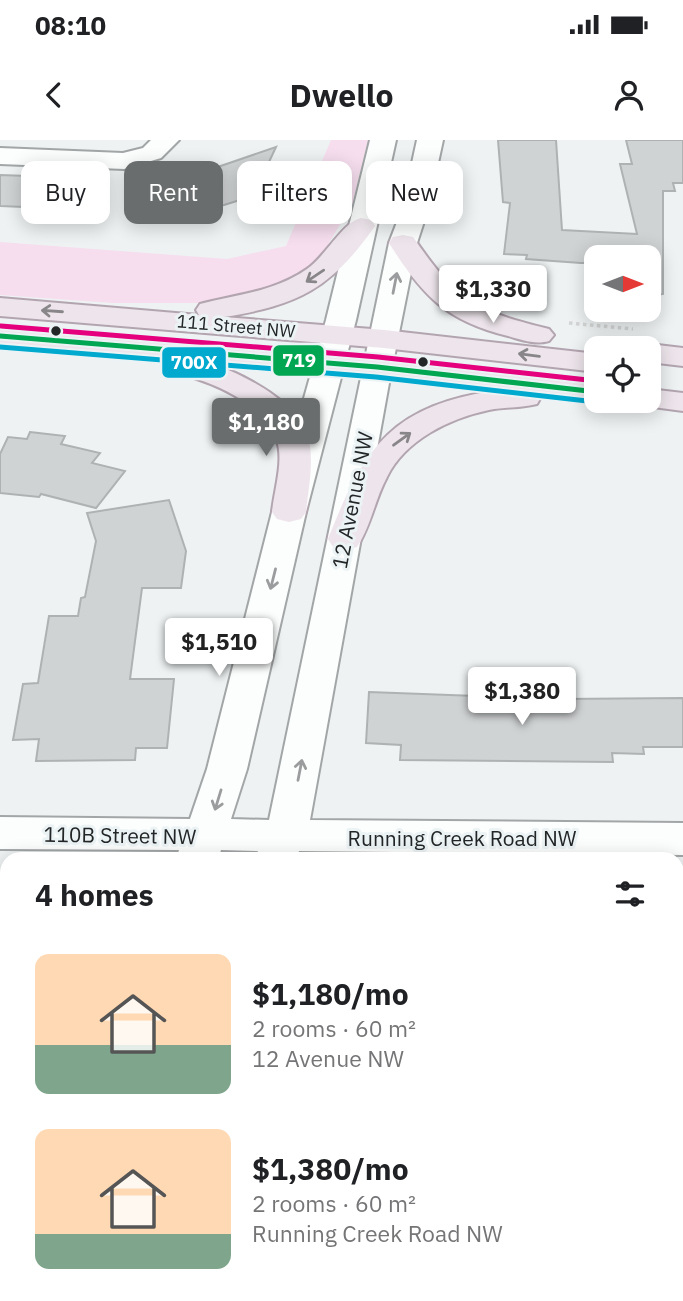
<!DOCTYPE html>
<meta charset="utf-8">
<style>
body{margin:0;font-family:"IBM Plex Sans",sans-serif;background:#f2f2f2;color:#202124;height:100vh;display:flex;flex-direction:column;font-size:26px;white-space:nowrap}
*{box-sizing:border-box;margin:0}
p{font-size:23px;color:#757577}
.icon{flex:none;width:38px;height:38px;fill:none;stroke:currentColor;stroke-width:2;stroke-linecap:round;stroke-linejoin:round}
.map{position:relative;flex:1;overflow:hidden}
.details{position:absolute;left:0px;top:712px;width:684px;height:450px;display:flex;flex-direction:column;background:#fff;border-radius:21px 21px 0 0;box-shadow:0 4px 18px #0003}
.details>*{flex:none}
.hud{position:absolute;left:21px;top:21px;width:642px;height:63px;display:flex;gap:14px}
.needle{width:46px;rotate:90deg}
.controls{position:absolute;left:584px;top:105px;display:grid;gap:14px}
.controls a{display:grid;place-items:center;width:77px;height:77px;border-radius:14px;background:#fff;box-shadow:0 4px 18px #0003;font-size:35px}
.price{position:absolute;translate:-50% -60px;padding:0 16px;border-radius:7px;background:#fff;color:#222;font-size:23px;line-height:46px;filter:drop-shadow(0 2px 4px #0008)}
.price::after{content:'';position:absolute;left:50%;top:42px;width:21px;height:16px;margin-left:-10px;background:inherit;clip-path:polygon(0 0,100% 0,50% 100%)}
.price.selected{background:#6a6d6e;color:#fff}
ul{padding:0;list-style:none}
li{display:flex;align-items:center;gap:21px;height:175px;padding:0 35px}
li span{display:grid;place-items:center;flex:none;width:196px;height:140px;border-radius:14px;color:#555}
li>.icon{margin-inline-start:auto}
span .icon{width:84px;height:84px;fill:#fffc;stroke-width:1}
li b{font-size:30px}
h2{display:flex;justify-content:space-between;align-items:center;height:84px;padding:0 35px;font-size:30px}
.chip{padding:0 24px;border-radius:14px;background:#fff;box-shadow:0 4px 18px #0003;font-size:24px;line-height:63px}
.chip.selected{background:#6a6d6e;color:#fff}
.status{display:flex;justify-content:space-between;align-items:center;height:49px;padding:0 35px;background:#fff;direction:ltr}
.status svg{height:19px;fill:currentColor}
header{display:flex;justify-content:space-between;align-items:center;height:91px;padding:0 35px;background:#fff;font-size:32px;font-weight:800}
.map>svg:first-child{display:block}
.green{fill:#f6deee}
.building{fill:#d0d3d4;stroke:#afb2b2;stroke-width:2}
.lines{fill:none;stroke-linecap:round;stroke-linejoin:round}
.minor-casing{stroke:#a3a6a7;stroke-width:4}
.major-casing{stroke:#b3a5b0;stroke-width:4}
.path{stroke:#d4d5d5;stroke-width:3.5;stroke-dasharray:3.5 3.5;stroke-linecap:butt}
.minor{fill:#fcfdfd;fill-rule:evenodd}
.major{fill:#ede5eb;fill-rule:evenodd}
.bus-1-casing{stroke:#ecf3f5;stroke-width:9}
.bus-2-casing{stroke:#ecf3f5;stroke-width:9}
.bus-3-casing{stroke:#ecf3f5;stroke-width:9}
.bus-1{stroke:#00a651;stroke-width:5}
.bus-2{stroke:#00a9ce;stroke-width:5}
.bus-3{stroke:#e5007d;stroke-width:5}
.oneway{stroke:#888689}
.oneway2{stroke:#9a9c9d}
.bus-dot{fill:#232627;stroke:#ecf3f5;stroke-width:2.5}
.labels{text-anchor:middle;dominant-baseline:central;stroke-width:6;stroke-linejoin:round;paint-order:stroke}
.far-street-label{font-size:18px;fill:#232627;stroke:#ecf3f5}
.street-label{font-size:21px;fill:#232627;stroke:#ecf3f5}
.line-badge{stroke:#ecf3f5;stroke-width:2.5}
.badge-label{font-size:19px;text-anchor:middle;font-weight:bold;fill:#fff}
</style>
<div class="status"><b>08:10</b><svg viewBox="0 0 49 12"><path d="M0 12V9h3v3zM5 12V6h3v6zM10 12V3h3v9zM15 12V0h3v12zM26 1h20v11H26zM47 4h2v5h-2z"/></svg></div>
<header><svg class="icon" aria-label="back" viewBox="0 0 24 24"><path d="M15 5l-7 7 7 7"/></svg>Dwello<svg class="icon" aria-label="person" viewBox="0 0 24 24"><circle cx="12" cy="8" r="4"/><path d="M4 21q1-7 8-7t8 7"/></svg></header>
<div class="map">
<svg width="683" height="1161" viewBox="0 0 683 1161">
<rect width="100%" height="100%" fill="#eef2f3"/>
<path class="green" d="M331 0H368L352 65 313 129 267 152 203 163H113L0 155V102L227 119 286 106Z"/>
<g class="building">
<path d="M498 0H556L562 90 637 94 620 24H632L626 0H683V43H673L675 51H663V154L651 156 649 117H597V123H581L526 119 527 115 504 114 510 63 503 62Z"/>
<path d="M276 7 253 56 224 65 160 80 135 52 171 43Z"/>
<path d="M0 35 86 38 73 69 0 66Z"/>
<path d="M30 292 65 296 61 304 100 313 92 323 125 331 96 368 41 354 39 357 0 353V314L8 297 27 299Z"/>
<path d="M169 360 186 411 181 448H142L130 539H174L167 608H136L135 620 36 621 39 599 13 600 23 544 38 543 49 476H78L81 458 85 457 96 401 87 373Z"/>
<path d="M369 552 560 559 683 558V607H643L644 614 612 613 613 622 400 620 401 605 366 603Z"/>
</g>
<g class="lines">
<defs>
<g id="minor">
<path d="M151 0H179L161 18 124 29 0 24V8L123 13 143 8Z"/>
<path d="M370 0H396L356 180 306 372 247 629 231 679 269 680 389 103 402 69 417 0H443L428 69 417 103 389 243 310 680 683 683V715L299 711 296 719H254L258 711 221 710 218 719H176L179 710 0 709V677L190 679 207 629 272 372 326 180Z"/>
<path d="M7 933V975L0 977V935Z"/>
<path d="M0 1089 7 1092V1144L0 1141Z"/>
<path d="M29 1155H89L92 1161H32Z"/>
</g>
<g id="major">
<path d="M361 78 371 80 375 86C331 149 298 165 224 177L384 190 597 214V232L384 208 0 176V158L199 175 196 170 200 164C238 154 274 152 307 129 325 117 343 82 361 78Z"/>
<path d="M403 95 413 97C458 162 473 170 549 189L554 195 549 201C535 205 522 200 508 196 446 181 422 155 389 103L393 97Z"/>
<path d="M0 187 377 218 597 243V261H599H597L540 255 541 257 537 264C521 268 505 267 489 270 450 278 405 300 387 337 375 359 371 386 357 407L345 410 333 407 328 399C365 305 393 265 499 250L377 236 208 222C243 234 305 264 310 306 313 328 308 351 306 372L301 379 289 382 277 379 272 372C274 351 284 321 277 301 267 269 227 249 197 239 186 235 171 233 164 223L167 219 0 205Z"/>
<path d="M649 204 683 208V226L649 222V208H637Z"/>
<path d="M649 249 683 253V271L638 265 635 261H649Z"/>
</g>
</defs>
<use href="#minor" class="minor-casing"/>
<use href="#major" class="major-casing"/>
<path class="path" d="M569 183 633 189"/>
<use href="#minor" class="minor"/>
<use href="#major" class="major"/>
<defs>
<path id="bus-1" d="M0 196 377 227 597 252"/>
<path id="bus-2" d="M0 207 376 237 596 262"/>
<path id="bus-3" d="M1 186 378 217 597 241"/>
</defs>
<use href="#bus-1" class="bus-1-casing"/>
<use href="#bus-2" class="bus-2-casing"/>
<use href="#bus-3" class="bus-3-casing"/>
<use href="#bus-1" class="bus-1"/>
<use href="#bus-2" class="bus-2"/>
<use href="#bus-3" class="bus-3"/>
</g>
<defs><path id="oneway-shaft" d="M-6 0H5M1.5-3L5.5 0L1.5 3" fill="none" stroke-width="1.6" stroke-linecap="round" stroke-linejoin="round" transform="scale(1.75)"/></defs>
<g class="oneway">
<use href="#oneway-shaft" transform="translate(315 136) rotate(146)"/>
<use href="#oneway-shaft" transform="translate(52 171) rotate(-176)"/>
<use href="#oneway-shaft" transform="translate(529 215) rotate(-173)"/>
<use href="#oneway-shaft" transform="translate(402 299) rotate(-36)"/>
</g>
<g class="oneway2">
<use href="#oneway-shaft" transform="translate(395 143) rotate(-79)"/>
<use href="#oneway-shaft" transform="translate(273 439) rotate(104)"/>
<use href="#oneway-shaft" transform="translate(300 630) rotate(-79)"/>
<use href="#oneway-shaft" transform="translate(218 660) rotate(107)"/>
</g>
<g class="bus-dot">
<circle cx="56" cy="191" r="6"/>
<circle cx="423" cy="222" r="6"/>
</g>
<g class="labels">
<g class="far-street-label">
<text transform="translate(236 186) rotate(5)">111 Street NW</text>
</g>
<g class="street-label">
<text transform="translate(352 360) rotate(-79)">12 Avenue NW</text>
<text transform="translate(120 695) rotate(1)">110B Street NW</text>
<text x="462" y="698">Running Creek Road NW</text>
</g>
</g>
<g class="line-badge">
<rect x="272" y="204" width="53" height="33" rx="7" fill="#00a651"/>
<rect x="161" y="206" width="66" height="33" rx="7" fill="#00a9ce"/>
</g>
<g class="badge-label">
<text x="299" y="227">719</text>
<text x="194" y="229">700X</text>
</g>
</svg>
<div class="controls">
<a><svg class="needle" viewBox="-14 -14 28 28"><path d="M0-13l5 13h-10z" fill="#e53935"/><path d="M0 13l5-13h-10z" fill="#757577"/></svg></a>
<a><svg class="icon" aria-label="locate" viewBox="0 0 24 24"><circle cx="12" cy="12" r="6"/><path d="M12 2v4M12 18v4M2 12h4M18 12h4"/></svg></a>
</div>
<b class="price" style="left:493px;top:185px">$1,330</b>
<b class="price selected" style="left:266px;top:318px">$1,180</b>
<b class="price" style="left:219px;top:538px">$1,510</b>
<b class="price" style="left:522px;top:587px">$1,380</b>
<div class="hud">
<a class="chip">Buy</a>
<a class="chip selected">Rent</a>
<a class="chip">Filters</a>
<a class="chip">New</a>
</div>
<section class="details">
<h2>4 homes<svg class="icon" aria-label="filters" viewBox="0 0 24 24"><path d="M4 7h16M4 17h16"/><circle cx="9" cy="7" r="2"/><circle cx="15" cy="17" r="2"/></svg></h2>
<ul>
<li><span style="background:linear-gradient(#ffd9b3 65%,#7fa58c 0)"><svg class="icon" aria-label="home" viewBox="0 0 24 24"><path d="M3 11l9-7 9 7M6 9v11h12V9"/></svg></span><div><b>$1,180/mo</b><p>2 rooms · 60 m²</p><p>12 Avenue NW</p></div></li>
<li><span style="background:linear-gradient(#ffd9b3 75%,#7fa58c 0)"><svg class="icon" aria-label="home" viewBox="0 0 24 24"><path d="M3 11l9-7 9 7M6 9v11h12V9"/></svg></span><div><b>$1,380/mo</b><p>2 rooms · 60 m²</p><p>Running Creek Road NW</p></div></li>
</ul>
</section>
</div>
